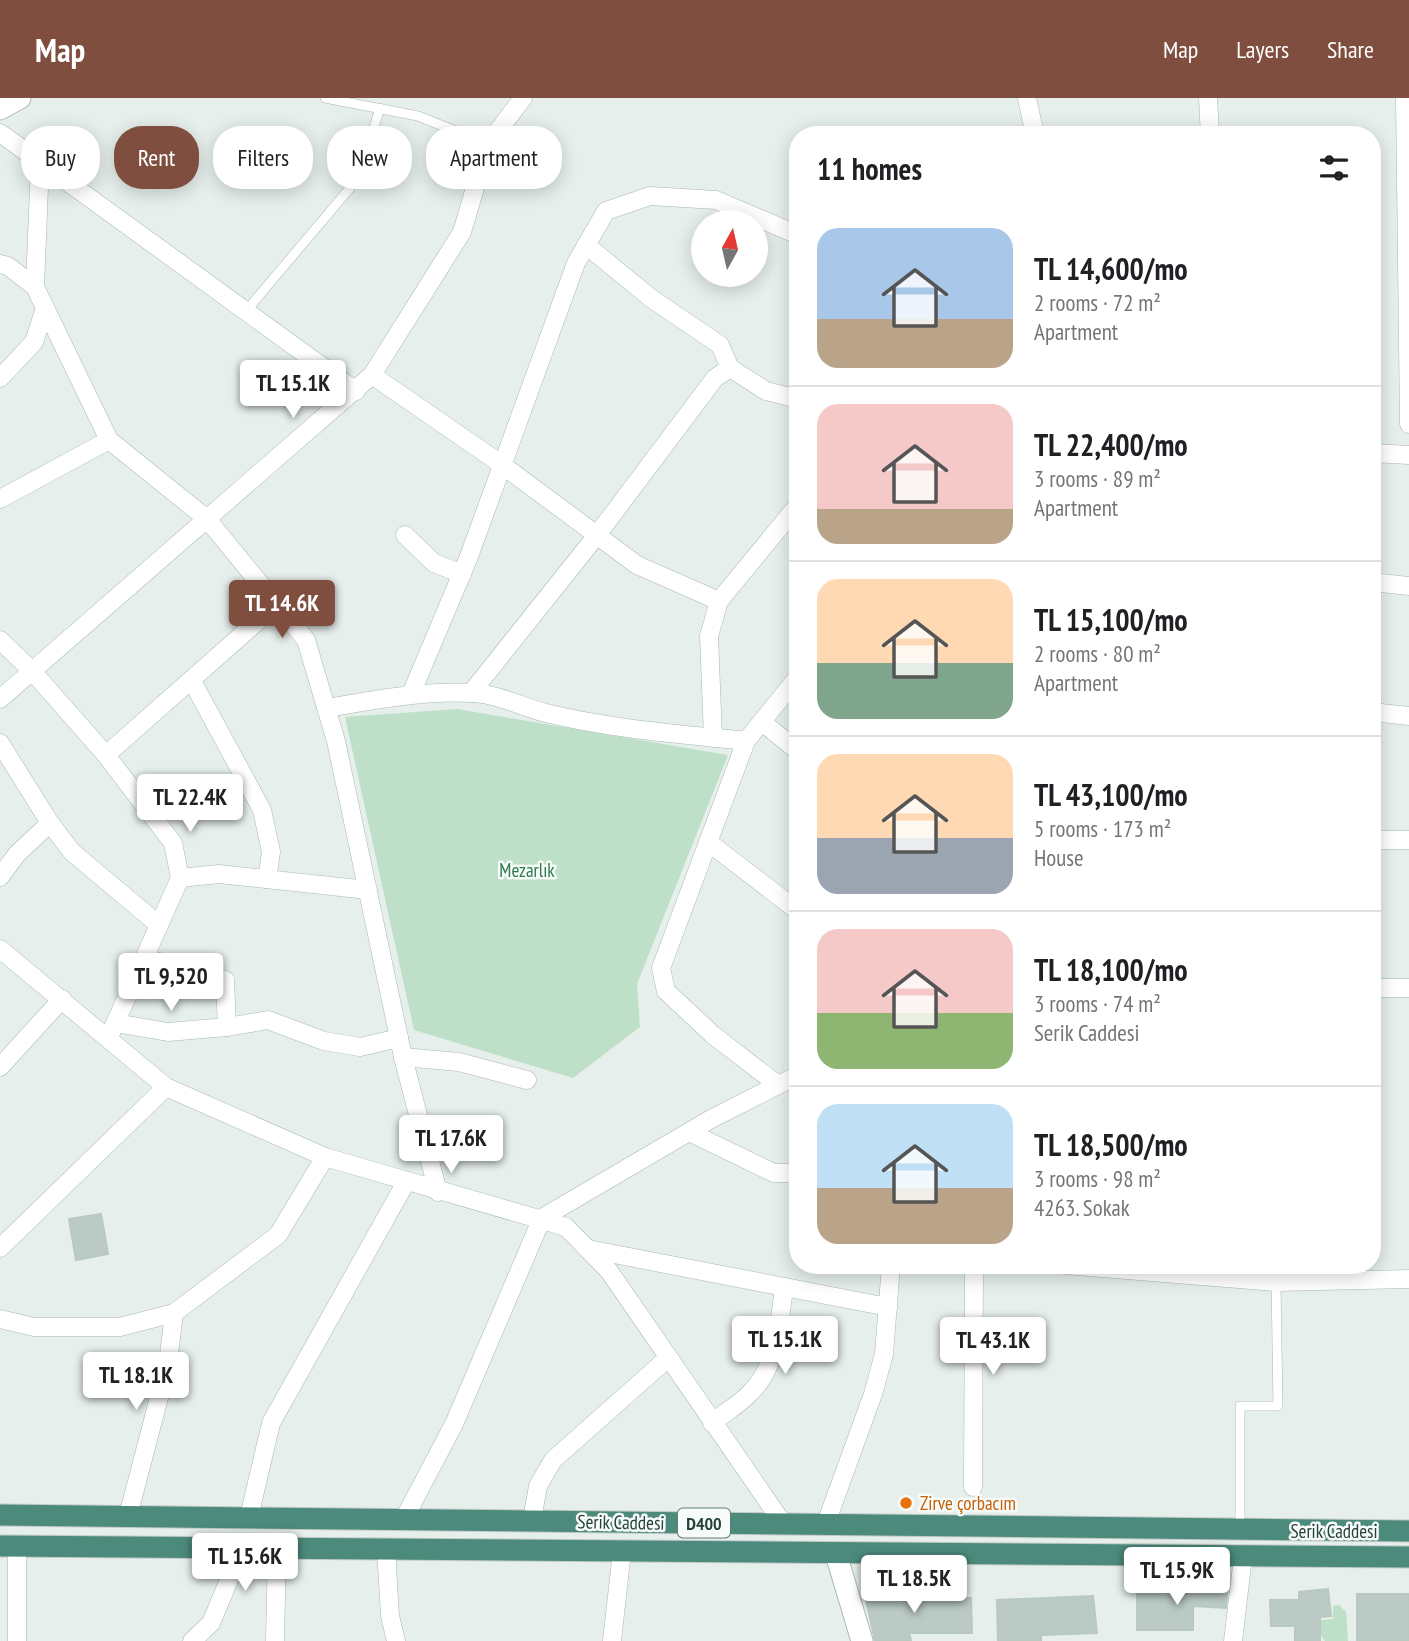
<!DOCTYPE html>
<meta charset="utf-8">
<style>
body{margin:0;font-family:"PT Sans Narrow",sans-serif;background:#f6f6f6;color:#202124;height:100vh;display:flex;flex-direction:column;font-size:26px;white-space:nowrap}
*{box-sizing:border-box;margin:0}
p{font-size:23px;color:#757577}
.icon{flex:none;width:38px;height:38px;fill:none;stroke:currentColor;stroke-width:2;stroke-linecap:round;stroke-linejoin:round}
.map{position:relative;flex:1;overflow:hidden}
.panel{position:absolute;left:789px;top:28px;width:592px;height:1148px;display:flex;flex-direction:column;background:#fff;border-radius:28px;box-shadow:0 4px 18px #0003}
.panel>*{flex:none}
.guide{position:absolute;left:21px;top:28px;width:663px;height:63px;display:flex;gap:14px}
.needle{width:46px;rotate:8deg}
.fabs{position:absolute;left:691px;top:112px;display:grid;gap:14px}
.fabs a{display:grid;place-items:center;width:77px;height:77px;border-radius:50%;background:#fff;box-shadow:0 4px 18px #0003;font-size:35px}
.price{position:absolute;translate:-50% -60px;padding:0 16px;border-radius:7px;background:#fff;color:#222;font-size:23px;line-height:46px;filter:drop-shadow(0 2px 4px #0008)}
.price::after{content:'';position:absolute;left:50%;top:42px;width:21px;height:16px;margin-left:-10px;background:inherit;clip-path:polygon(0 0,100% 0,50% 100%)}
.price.selected{background:#7f4e3f;color:#fff}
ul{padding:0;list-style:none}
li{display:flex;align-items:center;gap:21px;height:175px;padding:0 28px}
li+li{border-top:2px solid #e0e0e0}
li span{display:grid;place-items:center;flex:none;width:196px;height:140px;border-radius:21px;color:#555}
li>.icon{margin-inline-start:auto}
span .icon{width:84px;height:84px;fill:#fffc;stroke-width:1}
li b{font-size:30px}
h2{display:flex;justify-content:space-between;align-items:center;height:84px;padding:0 28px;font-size:30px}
.chip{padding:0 24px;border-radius:28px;background:#fff;box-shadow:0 4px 18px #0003;font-size:24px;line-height:63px}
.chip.selected{background:#7f4e3f;color:#fff}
header{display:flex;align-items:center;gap:42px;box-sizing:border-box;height:98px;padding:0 35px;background:#7f4e3f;color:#fff}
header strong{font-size:33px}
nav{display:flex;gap:38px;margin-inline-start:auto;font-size:24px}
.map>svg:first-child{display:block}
.green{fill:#bfe0c8}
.building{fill:#bbcac4;stroke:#b8c9c2;stroke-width:2}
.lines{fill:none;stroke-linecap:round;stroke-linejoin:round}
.service-casing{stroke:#a8b8b2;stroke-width:10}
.minor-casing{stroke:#a8b8b2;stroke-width:19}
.tertiary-casing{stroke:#a8b8b2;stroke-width:23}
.secondary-casing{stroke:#a4bbb3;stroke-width:23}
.trunk-casing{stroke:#c2cac8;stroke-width:23}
.service{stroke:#fff;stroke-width:9}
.minor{stroke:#fff;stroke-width:18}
.tertiary{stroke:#fff;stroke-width:21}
.secondary{stroke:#fff;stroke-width:21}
.trunk{stroke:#4c8a7c;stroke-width:21}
.food-dot{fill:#e8710a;stroke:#f7fbf9;stroke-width:2.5}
.labels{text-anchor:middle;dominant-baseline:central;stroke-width:5;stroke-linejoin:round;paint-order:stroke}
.shield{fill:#f7fbf9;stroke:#637a73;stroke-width:2}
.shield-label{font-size:18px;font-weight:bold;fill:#24423a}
.park-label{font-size:19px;fill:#2d7a4b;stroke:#f7fbf9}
.food-label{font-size:19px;fill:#c56008;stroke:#f7fbf9;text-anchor:start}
.street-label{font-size:19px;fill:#24423a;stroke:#f7fbf9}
</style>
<header>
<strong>Map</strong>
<nav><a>Map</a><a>Layers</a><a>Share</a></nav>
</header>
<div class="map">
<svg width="1409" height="1543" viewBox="0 0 1409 1543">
<rect width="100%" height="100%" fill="#e6efeb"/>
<g class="green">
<path d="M457 611 728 657 637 886 640 929 573 980 414 932 345 619Z"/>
<path d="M1339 1507 1346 1514 1348 1543H1325L1311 1523 1333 1521V1508Z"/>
</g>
<g class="building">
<path d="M101 1116 108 1156 76 1162 69 1121Z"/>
<path d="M866 1480 884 1481 886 1500 899 1497V1502L971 1500 972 1535H909L911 1543H875L866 1502Z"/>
<path d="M1208 1484 1228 1485 1226 1510 1193 1508V1532H1137V1493H1207Z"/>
<path d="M1328 1491 1331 1518 1320 1519V1543H1295V1528H1271L1270 1502H1299V1494Z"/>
<rect x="1357" y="1496" width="52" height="47"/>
<path d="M1093 1498 1097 1535 1041 1537V1543H998L997 1502Z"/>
</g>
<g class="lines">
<defs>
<g id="service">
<path d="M325 0 418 18 488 46"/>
<path d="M246 213 350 90 361 70 380 10"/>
<path d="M1240 1432V1308H1278L1276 1184"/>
</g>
<g id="minor">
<path d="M1027 0 1035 37"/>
<path d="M1208 0 1210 37"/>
<path d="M1405 0 1409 326"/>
<path d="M0 35 356 293"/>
<path d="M40 65 35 189 109 342 207 421 306 542 336 643 403 959 438 1094"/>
<path d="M586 147 652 201 720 247 730 270 766 293 798 301"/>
<path d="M0 166 8 168 35 189"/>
<path d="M372 277 501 366 637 467 719 503"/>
<path d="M0 280 34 244 45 210"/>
<path d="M1372 355 1409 357"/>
<path d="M0 401 109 342"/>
<path d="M405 437 434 465 462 476"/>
<path d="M1372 484 1409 488"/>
<path d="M0 542 32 573 106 657 173 745 180 780 109 939"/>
<path d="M192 583 262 712 271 754 267 781"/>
<path d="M471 595 597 437 715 280 730 270"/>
<path d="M411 596 468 461 576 165 606 113 650 98 716 102 798 137"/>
<path d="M0 601 372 277 462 134 488 46 523 0"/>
<path d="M326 610C375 602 424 592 474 595 501 597 521 609 546 615 611 631 679 636 746 643"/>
<path d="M1372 614 1409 618"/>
<path d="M762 624 798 653"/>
<path d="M713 640 709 538 719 503 798 407"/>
<path d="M0 645 50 725 72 754 159 827"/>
<path d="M106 657 277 506"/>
<path d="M1372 742H1409"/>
<path d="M708 744 798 813"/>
<path d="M0 779 17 756 50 725"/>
<path d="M180 780 219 776 368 792"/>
<path d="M0 851 166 989 325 1059 566 1129 609 1173 784 1427"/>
<path d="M144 860 225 882 227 929 268 922 324 943 360 949 399 940"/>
<path d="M1372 890H1409"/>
<path d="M115 925 168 934 227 929"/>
<path d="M403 959 459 964 527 982"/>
<path d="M0 969 62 901"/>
<path d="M778 987 713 937 666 893 661 870 746 643 798 579"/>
<path d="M689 1034 774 1075H798"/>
<path d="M0 1150 166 989"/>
<path d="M588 1151 888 1209"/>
<path d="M1065 1167 1276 1184 1409 1181"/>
<path d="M0 1221 34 1229H120L174 1215 278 1137 325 1059"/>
<path d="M712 1325C724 1315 740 1306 751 1294 778 1268 779 1225 784 1190"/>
<path d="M973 1389 974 1167"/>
<path d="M128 1418 168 1265 174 1215"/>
<path d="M249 1419 271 1325 406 1084"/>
<path d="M405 1419 454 1326 542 1120 711 1021 798 977"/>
<path d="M532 1422 538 1388 553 1362 668 1260"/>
<path d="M825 1428 873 1296 884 1256 891 1167"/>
<path d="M17 1448V1543"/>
<path d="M386 1451 390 1518 396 1543"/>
<path d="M192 1543 211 1525 242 1451"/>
<path d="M275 1543 277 1451"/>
<path d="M612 1543 622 1453"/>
<path d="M1233 1543 1243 1459"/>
</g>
<path id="tertiary" d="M836 1456 862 1543"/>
<path id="secondary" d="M0 11 20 0"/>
<g id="trunk">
<path d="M0 1417 1409 1433"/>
<path d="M0 1448 1409 1459"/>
</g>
</defs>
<use href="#service" class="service-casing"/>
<use href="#minor" class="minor-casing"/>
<use href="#tertiary" class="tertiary-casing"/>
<use href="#secondary" class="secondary-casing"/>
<use href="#trunk" class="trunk-casing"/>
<use href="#service" class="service"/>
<use href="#minor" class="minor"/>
<use href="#tertiary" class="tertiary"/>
<use href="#secondary" class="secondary"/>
<use href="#trunk" class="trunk"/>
</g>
<circle class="food-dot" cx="906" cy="1405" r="7"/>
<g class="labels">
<rect class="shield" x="678" y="1410.5" width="52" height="29" rx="5"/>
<g class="shield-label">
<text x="704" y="1425">D400</text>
</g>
<g class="park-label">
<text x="527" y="772">Mezarlık</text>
</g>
<g class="food-label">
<text x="920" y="1405">Zirve çorbacım</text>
</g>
<g class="street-label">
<text transform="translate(621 1424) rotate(1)">Serik Caddesi</text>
<text x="1334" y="1433">Serik Caddesi</text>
</g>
</g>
</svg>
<div class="fabs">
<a><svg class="needle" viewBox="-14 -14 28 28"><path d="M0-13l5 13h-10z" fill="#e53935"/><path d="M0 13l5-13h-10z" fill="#757577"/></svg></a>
</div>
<b class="price" style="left:293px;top:322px">TL 15.1K</b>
<b class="price selected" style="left:282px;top:542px">TL 14.6K</b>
<b class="price" style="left:190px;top:736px">TL 22.4K</b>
<b class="price" style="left:171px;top:915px">TL 9,520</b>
<b class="price" style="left:451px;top:1077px">TL 17.6K</b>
<b class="price" style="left:785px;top:1278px">TL 15.1K</b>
<b class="price" style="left:993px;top:1279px">TL 43.1K</b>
<b class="price" style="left:136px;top:1314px">TL 18.1K</b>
<b class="price" style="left:245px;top:1495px">TL 15.6K</b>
<b class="price" style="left:1177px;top:1509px">TL 15.9K</b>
<b class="price" style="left:914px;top:1517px">TL 18.5K</b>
<div class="guide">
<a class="chip">Buy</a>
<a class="chip selected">Rent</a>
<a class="chip">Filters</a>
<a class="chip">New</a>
<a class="chip">Apartment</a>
</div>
<section class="panel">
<h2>11 homes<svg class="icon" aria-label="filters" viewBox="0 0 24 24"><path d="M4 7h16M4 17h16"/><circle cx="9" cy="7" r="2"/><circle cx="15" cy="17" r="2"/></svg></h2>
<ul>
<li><span style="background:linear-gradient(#a9c7e8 65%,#b9a48a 0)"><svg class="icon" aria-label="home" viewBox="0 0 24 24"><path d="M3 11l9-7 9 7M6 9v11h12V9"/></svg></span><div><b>TL 14,600/mo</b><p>2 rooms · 72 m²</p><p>Apartment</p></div></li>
<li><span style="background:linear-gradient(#f6c9c9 75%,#b9a48a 0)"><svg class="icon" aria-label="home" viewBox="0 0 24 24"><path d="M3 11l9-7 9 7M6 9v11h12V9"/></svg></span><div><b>TL 22,400/mo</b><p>3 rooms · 89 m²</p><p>Apartment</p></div></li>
<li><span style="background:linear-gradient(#ffd9b3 60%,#7fa58c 0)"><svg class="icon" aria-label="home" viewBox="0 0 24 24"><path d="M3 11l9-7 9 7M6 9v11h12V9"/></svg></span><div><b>TL 15,100/mo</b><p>2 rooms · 80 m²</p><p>Apartment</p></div></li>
<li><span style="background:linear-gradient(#ffd9b3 60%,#9aa5b1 0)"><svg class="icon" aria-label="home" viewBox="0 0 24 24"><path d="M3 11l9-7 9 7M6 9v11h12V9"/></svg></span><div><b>TL 43,100/mo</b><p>5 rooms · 173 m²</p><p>House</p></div></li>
<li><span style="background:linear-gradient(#f6c9c9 60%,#8fb573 0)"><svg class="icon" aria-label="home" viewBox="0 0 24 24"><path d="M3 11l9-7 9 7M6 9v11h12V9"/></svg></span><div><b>TL 18,100/mo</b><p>3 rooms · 74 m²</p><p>Serik Caddesi</p></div></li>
<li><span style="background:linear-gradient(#bfe0f5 60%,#b9a48a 0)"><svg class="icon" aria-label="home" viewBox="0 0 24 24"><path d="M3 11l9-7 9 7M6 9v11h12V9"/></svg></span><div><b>TL 18,500/mo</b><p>3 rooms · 98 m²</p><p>4263. Sokak</p></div></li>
</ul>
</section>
</div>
